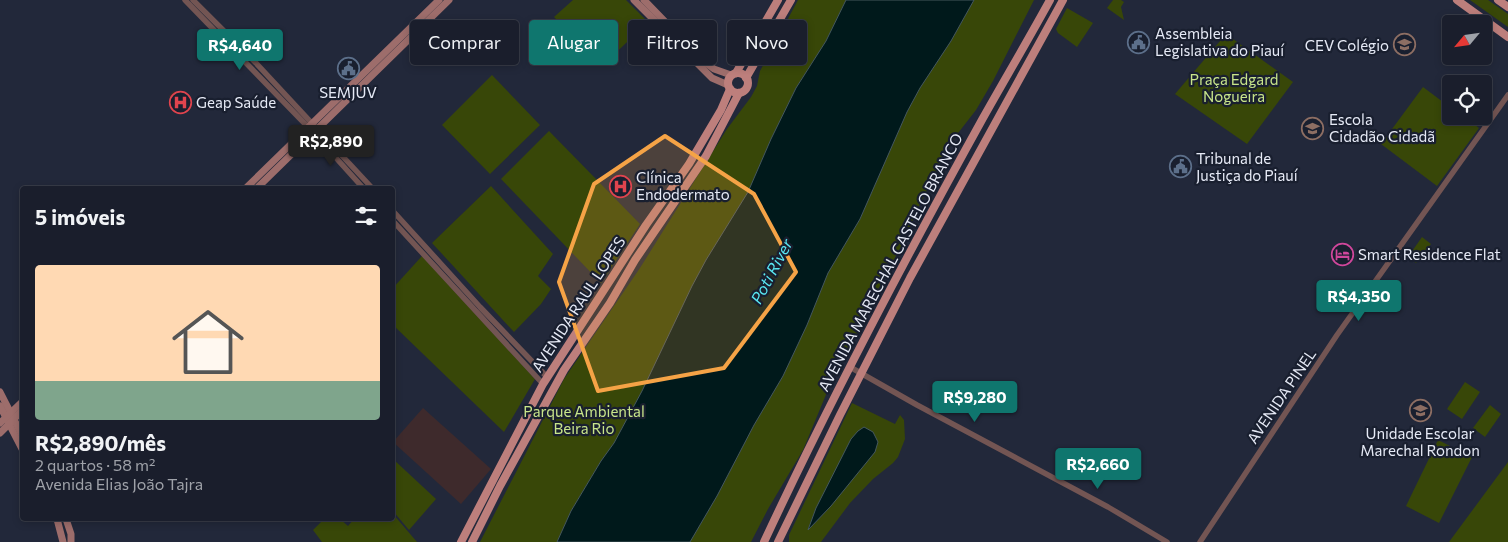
<!DOCTYPE html>
<html lang="pt">
<meta charset="utf-8">
<style>
body{margin:0;font-family:Commissioner,sans-serif;background:#232734;color:#f1f3f6;height:100vh;display:flex;flex-direction:column;font-size:19px;white-space:nowrap}
*{box-sizing:border-box;margin:0}
p{font-size:16px;color:#9fa2a9}
.icon{flex:none;width:28px;height:28px;fill:none;stroke:currentColor;stroke-width:2;stroke-linecap:round;stroke-linejoin:round}
.map{position:relative;flex:1;overflow:hidden}
.details{position:absolute;left:20px;top:186px;width:375px;height:335px;display:flex;flex-direction:column;background:#1a1e2c;border-radius:5px;box-shadow:0 2px 8px #0003,0 0 0 1px #383c48}
.details>*{flex:none}
.top-card{position:absolute;left:410px;top:20px;width:475px;height:45px;display:flex;gap:10px}
.needle{width:32px;rotate:241deg}
.controls{position:absolute;left:1442px;top:15px;display:grid;gap:10px}
.controls a{display:grid;place-items:center;width:50px;height:50px;border-radius:5px;background:#1a1e2c;box-shadow:0 2px 8px #0003,0 0 0 1px #383c48;font-size:25px}
.price{position:absolute;translate:-50% -42px;padding:0 11px;border-radius:5px;background:#0f766e;color:#fff;font-size:16px;line-height:32px;filter:drop-shadow(0 1px 2px #0008)}
.price::after{content:'';position:absolute;left:50%;top:30px;width:15px;height:11px;margin-left:-8px;background:inherit;clip-path:polygon(0 0,100% 0,50% 100%)}
.price.on{background:#222;color:#fff}
ul{padding:0;list-style:none}
li{display:grid;align-content:center;gap:10px;height:265px;padding:0 15px}
li+li{border-top:1px solid #383c48}
li span{display:grid;place-items:center;height:155px;border-radius:5px;color:#555}
li>.icon{margin-inline-start:auto}
span .icon{width:90px;height:90px;fill:#fffc;stroke-width:1}
li b{font-size:21px}
h2{display:flex;justify-content:space-between;align-items:center;height:60px;padding:0 15px;font-size:21px}
.chip{padding:0 18px;border-radius:5px;background:#1a1e2c;box-shadow:0 2px 8px #0003,0 0 0 1px #383c48;font-size:18px;line-height:45px}
.chip.on{background:#0f766e;color:#fff}
.map>svg:first-child{display:block}
.industrial{fill:#3e2a2c}
.medical{fill:#3e2b27}
.green{fill:#384708;fill-rule:evenodd}
.water{fill:#00191b;stroke:#45585d}
.lines{fill:none;stroke-linecap:round;stroke-linejoin:round}
.tertiary{stroke:#735553;stroke-width:5.5}
.secondary{stroke:#9d6d6b;stroke-width:7}
.primary{stroke:#bd7f7c;stroke-width:8}
.marked{fill:#f5a346;fill-opacity:0.2;stroke:#f5a346;stroke-width:4;stroke-linejoin:round}
.labels{text-anchor:middle;dominant-baseline:central;stroke-width:4.5;stroke-linejoin:round;paint-order:stroke}
.poi-label{font-size:15px;fill:#e6eaf6;stroke:#191f2f;text-anchor:start}
.park-label{font-size:15px;fill:#c8e58a;stroke:#191f2f}
.street-label{font-size:15px;fill:#e6eaf6;stroke:#191f2f}
.water-label{font-size:16px;font-style:italic;fill:#59e6f2;stroke:#191f2f}
</style>
<div class="map">
<svg width="1508" height="542" viewBox="0 0 1508 542">
<rect width="100%" height="100%" fill="#22283a"/>
<path class="industrial" d="M423 408 491 469 461 504 393 442Z"/>
<path class="medical" d="M174 91 191 108 186 113 169 96Z"/>
<g class="green">
<path d="M573 0H626L648 22 602 66 554 17Z"/>
<path d="M798 0H846L826 41 796 88 771 139 748 192 706 260 692 286 642 391 614 443 601 461 571 511 557 542H480L564 379 640 268 727 129 751 97 757 86 760 71Z"/>
<path d="M974 0H1034L993 81 976 110 955 137 917 210 904 241 872 301 858 333 840 361 803 450 768 509 751 542H690L717 496 754 425 783 376 807 325 828 273 860 219 907 112 920 88 951 41Z"/>
<path d="M1113 0H1121L1124 2 1121 7 1124 20 1107 8Z"/>
<path d="M1470 0H1488L1508 14V27Z"/>
<path d="M1067 8 1093 23 1077 47 1058 33 1056 29Z"/>
<path d="M1226 34 1293 82 1247 144 1175 94Z"/>
<path d="M492 75 540 125 490 174 442 125Z"/>
<path d="M1423 87 1451 108V116H1463L1479 128 1437 186 1381 144Z"/>
<path d="M549 131 640 224 601 283 501 179Z"/>
<path d="M491 186 553 254 538 276 551 289 541 304 514 332 432 243Z"/>
<path d="M1422 237 1431 244 1416 263 1408 257Z"/>
<path d="M422 256 535 379 504 432 393 325 392 289Z"/>
<path d="M1465 382 1480 392 1462 419 1447 409Z"/>
<path d="M852 403 895 424 900 415 904 420 905 439 898 457 893 463 873 479 850 503 821 542H789V535ZM831 506 809 529H808L816 508Z"/>
<path d="M1490 405 1501 414 1485 437 1473 428Z"/>
<path d="M1438 440 1472 457 1439 523 1406 506Z"/>
<path d="M393 459 436 499 409 530 393 511Z"/>
<path d="M1508 462V542H1449Z"/>
<path d="M393 514 417 542H322L313 530 324 519H340L348 526 354 519H392Z"/>
</g>
<g class="water">
<path d="M846 0H974L951 41 920 88 907 112 860 219 828 273 807 325 783 376 754 425 717 496 690 542H557L571 511 601 461 614 443 642 391 692 286 706 260 748 192 771 139 796 88 826 41Z"/>
<path d="M864 427 873 432 878 442 875 452 831 506 808 530 816 508 851 439 858 431Z"/>
</g>
<g class="lines">
<g class="tertiary">
<path d="M185 0 309 128 364 189"/>
<path d="M193 0 256 63 373 189"/>
<path d="M392 210 480 307 547 377"/>
<path d="M392 220 543 384"/>
<path d="M850 367 917 405 1108 507 1167 542"/>
<path d="M1200 542 1337 335 1508 95"/>
</g>
<g class="secondary">
<path d="M634 0 712 78 728 85"/>
<path d="M644 0 703 61 714 69 731 75"/>
<path d="M245 189 439 0"/>
<path d="M256 189 449 0"/>
<path d="M0 392 22 435"/>
<path d="M0 406 22 449"/>
<path d="M0 423 22 402"/>
<path d="M0 433 22 411"/>
<path d="M57 519 63 542"/>
<path d="M66 519 71 534V542"/>
</g>
<g class="primary">
<path d="M1457 0 1508 37"/>
<path d="M1498 0 1508 7"/>
<path d="M736 73 778 0"/>
<circle cx="738" cy="83" r="10"/>
<path d="M746 78 791 0"/>
<path d="M461 542 543 384 646 225 689 164 721 110 730 89"/>
<path d="M472 542 500 486 564 370 610 303 635 260 706 156 739 93"/>
<path d="M764 542C831 398 906 257 983 118 1005 79 1028 40 1050 0"/>
<path d="M778 542 840 415 910 278 1063 0"/>
</g>
</g>
<path class="marked" d="M665 136 754 194 796 272 724 368 598 391 559 282 594 184Z"/>
<defs>
<symbol id="civic-ring" viewBox="-11 -11 22 22"><circle r="9.5" fill="#191f2f" stroke="#5c6f8a" stroke-width="1.5"/><path d="M-.6-6.5H3V-4.5H.6V-3L4-1V1h2V6H-6V1h2V-1L-.6-3ZM-1.2 2.5V6h2.4V2.5Z" fill="#5c6f8a"/></symbol>
<symbol id="school-ring" viewBox="-11 -11 22 22"><circle r="9.5" fill="#191f2f" stroke="#8d6e63" stroke-width="1.5"/><path d="M0-5L7-2L0 1L-7-2ZM-4 1L0 2.5L4 1V4Q0 6-4 4Z" fill="#8d6e63"/></symbol>
<symbol id="hospital-ring" viewBox="-11 -11 22 22"><circle r="9.5" fill="#191f2f" stroke="#e0444e" stroke-width="1.5"/><path d="M-5-5h3v3.5h4V-5h3V5h-3V1.5h-4V5h-3Z" fill="#e0444e"/></symbol>
<symbol id="hotel-ring" viewBox="-11 -11 22 22"><circle r="9.5" fill="#191f2f" stroke="#d1479c" stroke-width="1.5"/><path d="M-6-4.5h1.5V1H6V5H4.5V3h-9V5H-6ZM-4 0a1.8 1.8 0 1 1 3.6 0ZM.5 0V-2.5h3Q6-2.5 6 0Z" fill="#d1479c"/></symbol>
</defs>
<g fill-rule="evenodd">
<use href="#civic-ring" x="1126" y="30" width="25" height="25"/>
<use href="#school-ring" x="1392" y="32" width="25" height="25"/>
<use href="#civic-ring" x="336" y="56" width="25" height="25"/>
<use href="#hospital-ring" x="168" y="90" width="25" height="25"/>
<use href="#school-ring" x="1300" y="116" width="25" height="25"/>
<use href="#civic-ring" x="1168" y="154" width="25" height="25"/>
<use href="#hospital-ring" x="608" y="174" width="25" height="25"/>
<use href="#hotel-ring" x="1330" y="242" width="25" height="25"/>
<use href="#school-ring" x="1408" y="398" width="25" height="25"/>
</g>
<g class="labels">
<g class="poi-label">
<text x="1155" y="33">Assembleia<tspan x="1155" dy="17">Legislativa do Piauí</tspan></text>
<text x="1389" y="45" text-anchor="end">CEV Colégio</text>
<text x="348" y="92" text-anchor="middle">SEMJUV</text>
<text x="196" y="102">Geap Saúde</text>
<text x="1329" y="119">Escola<tspan x="1329" dy="17">Cidadão Cidadã</tspan></text>
<text x="1196" y="158">Tribunal de<tspan x="1196" dy="17">Justiça do Piauí</tspan></text>
<text x="636" y="177">Clínica<tspan x="636" dy="17">Endodermato</tspan></text>
<text x="1358" y="254">Smart Residence Flat</text>
<text x="1420" y="433" text-anchor="middle">Unidade Escolar<tspan x="1420" dy="17">Marechal Rondon</tspan></text>
</g>
<g class="park-label">
<text x="1234" y="79">Praça Edgard<tspan x="1234" dy="17">Nogueira</tspan></text>
<text x="584" y="411">Parque Ambiental<tspan x="584" dy="17">Beira Rio</tspan></text>
</g>
<g class="street-label">
<text transform="translate(890 262) rotate(-62)">AVENIDA MARECHAL CASTELO BRANCO</text>
<text transform="translate(578 304) rotate(-57)">AVENIDA RAUL LOPES</text>
<text transform="translate(1281 396) rotate(-56)">AVENIDA PINEL</text>
</g>
<g class="water-label">
<text transform="translate(771 271) rotate(-62)">Poti River</text>
</g>
</g>
</svg>
<div class="controls">
<a><svg class="needle" viewBox="-14 -14 28 28"><path d="M0-13l5 13h-10z" fill="#e53935"/><path d="M0 13l5-13h-10z" fill="#9fa2a9"/></svg></a>
<a><svg class="icon" aria-label="locate" viewBox="0 0 24 24"><circle cx="12" cy="12" r="6"/><path d="M12 2v4M12 18v4M2 12h4M18 12h4"/></svg></a>
</div>
<b class="price" style="left:240px;top:71px">R$4,640</b>
<b class="price on" style="left:331px;top:167px">R$2,890</b>
<b class="price" style="left:1359px;top:322px">R$4,350</b>
<b class="price" style="left:975px;top:423px">R$9,280</b>
<b class="price" style="left:1098px;top:490px">R$2,660</b>
<div class="top-card">
<a class="chip">Comprar</a>
<a class="chip on">Alugar</a>
<a class="chip">Filtros</a>
<a class="chip">Novo</a>
</div>
<section class="details">
<h2>5 imóveis<svg class="icon" aria-label="filters" viewBox="0 0 24 24"><path d="M4 7h16M4 17h16"/><circle cx="9" cy="7" r="2"/><circle cx="15" cy="17" r="2"/></svg></h2>
<ul>
<li><span style="background:linear-gradient(#ffd9b3 75%,#7fa58c 0)"><svg class="icon" aria-label="home" viewBox="0 0 24 24"><path d="M3 11l9-7 9 7M6 9v11h12V9"/></svg></span><div><b>R$2,890/mês</b><p>2 quartos · 58 m²</p><p>Avenida Elias João Tajra</p></div></li>
</ul>
</section>
</div>
